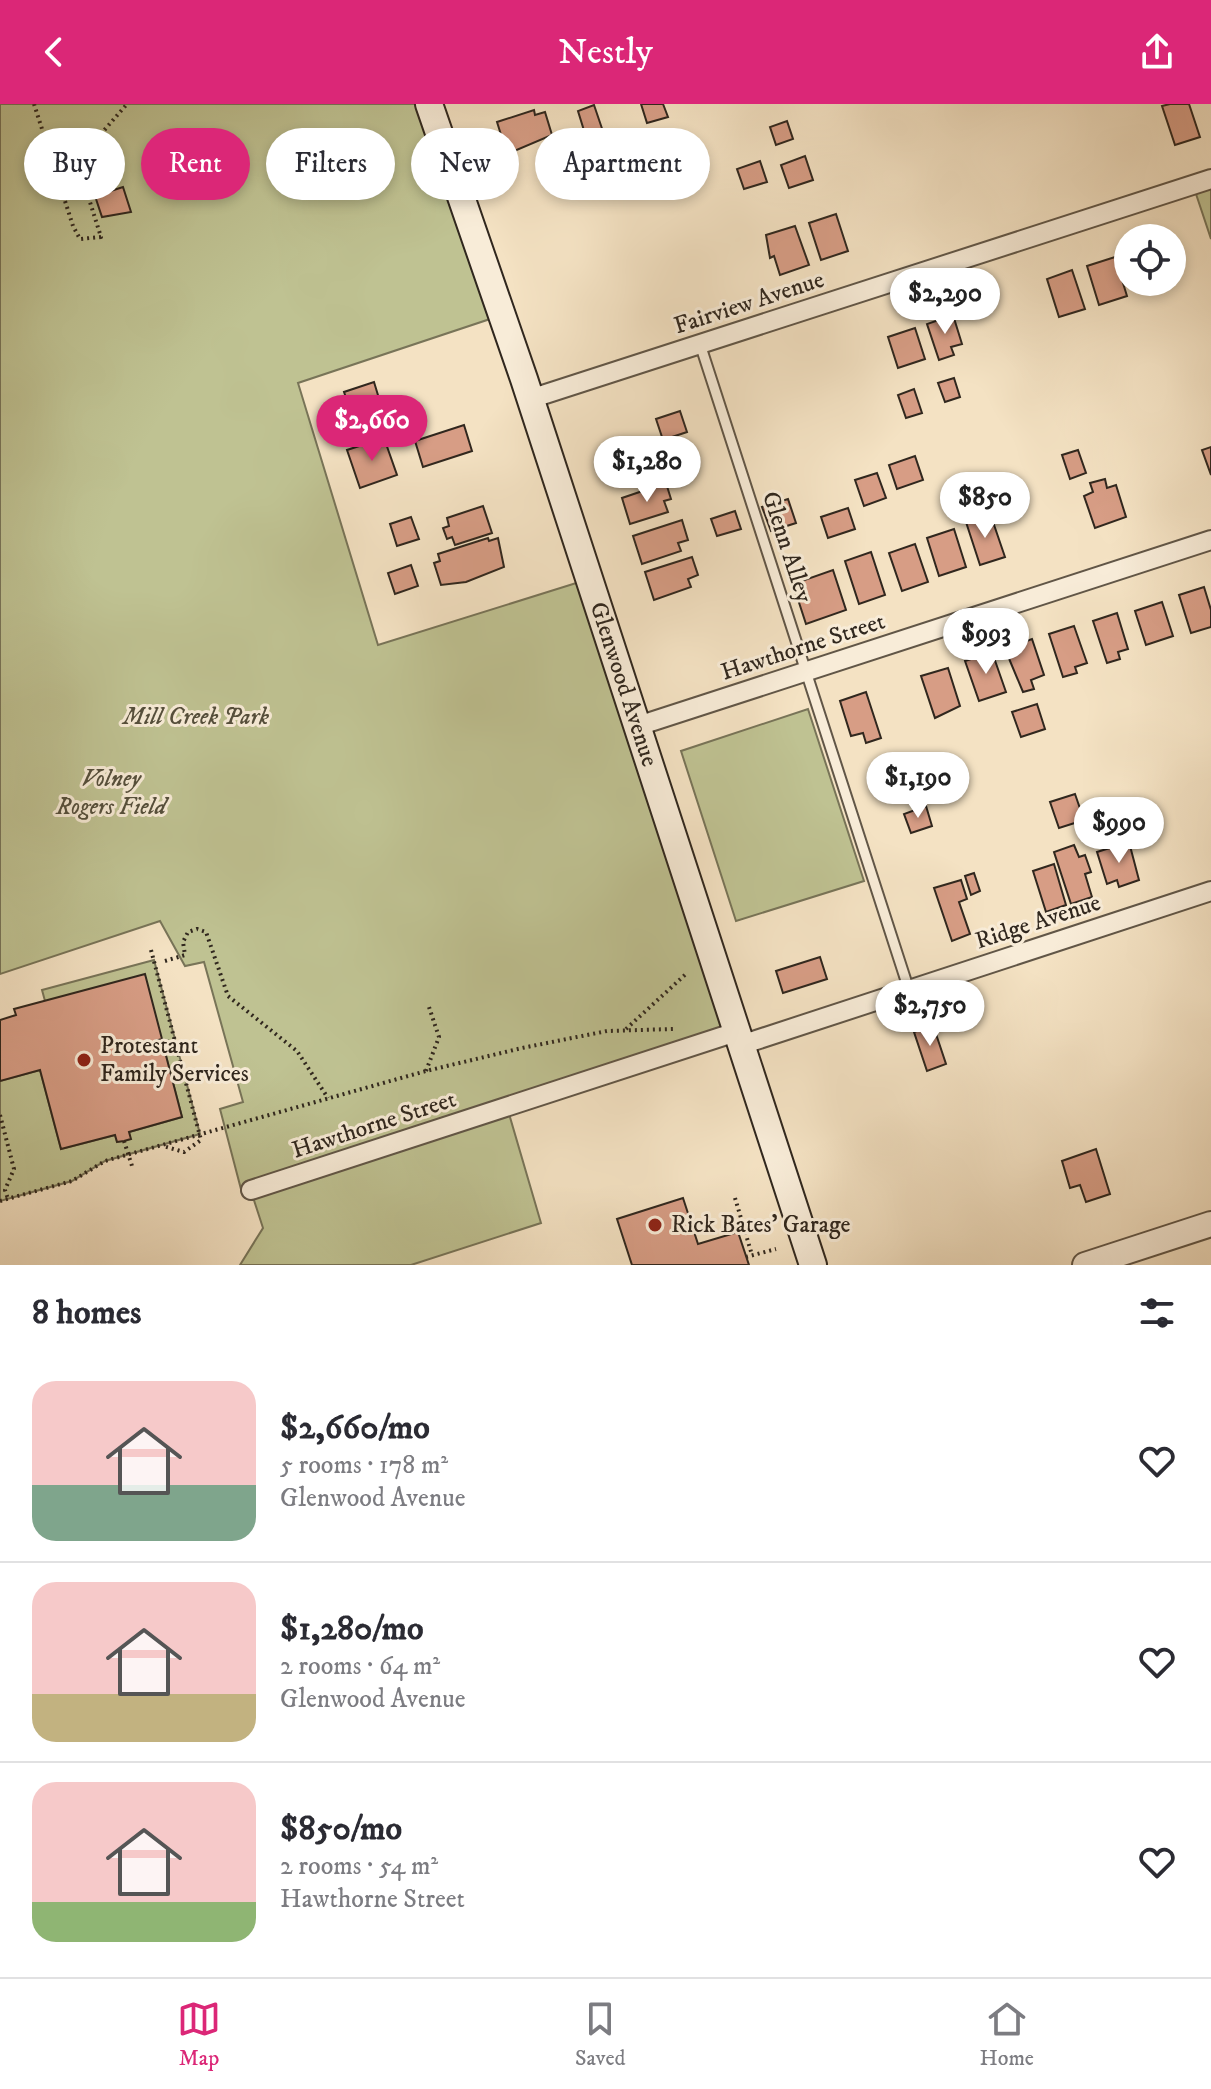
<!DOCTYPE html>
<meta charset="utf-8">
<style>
body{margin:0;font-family:"IM FELL DW Pica",serif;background:#f7f7f7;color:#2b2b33;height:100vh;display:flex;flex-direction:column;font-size:30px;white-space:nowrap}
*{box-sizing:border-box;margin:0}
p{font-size:26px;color:#7c7c81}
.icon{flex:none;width:44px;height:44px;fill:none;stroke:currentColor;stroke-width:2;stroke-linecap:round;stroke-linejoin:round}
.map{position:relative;height:1161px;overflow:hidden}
.details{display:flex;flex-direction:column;background:#fff;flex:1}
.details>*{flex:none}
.top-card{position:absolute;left:24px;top:24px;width:800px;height:72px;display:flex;gap:16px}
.fabs{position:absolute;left:1114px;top:120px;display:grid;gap:16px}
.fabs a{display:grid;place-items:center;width:72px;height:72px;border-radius:50%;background:#fff;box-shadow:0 4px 12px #0003;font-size:40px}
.price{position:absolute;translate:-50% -68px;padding:0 18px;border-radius:28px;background:#fff;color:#222;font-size:26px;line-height:52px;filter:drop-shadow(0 2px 4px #0008)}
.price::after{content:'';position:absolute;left:50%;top:48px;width:24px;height:18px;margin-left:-12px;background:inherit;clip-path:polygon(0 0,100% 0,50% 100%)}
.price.on{background:#db2777;color:#fff}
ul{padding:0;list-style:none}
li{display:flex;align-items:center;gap:24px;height:200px;padding:0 32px}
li+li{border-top:2px solid #e1e1e2}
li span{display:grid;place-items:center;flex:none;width:224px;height:160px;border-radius:24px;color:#555}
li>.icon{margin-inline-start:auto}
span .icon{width:96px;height:96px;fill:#fffc;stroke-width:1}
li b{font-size:34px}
h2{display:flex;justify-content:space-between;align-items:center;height:96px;padding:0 32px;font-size:34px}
.tag{padding:0 28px;border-radius:36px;background:#fff;box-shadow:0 4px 12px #0003;font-size:28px;line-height:72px}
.tag.on{background:#db2777;color:#fff}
header{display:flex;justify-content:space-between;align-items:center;height:104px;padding:0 32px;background:#db2777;color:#fff;font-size:36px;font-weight:600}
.tab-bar{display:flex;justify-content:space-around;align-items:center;height:112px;border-top:2px solid #e1e1e2;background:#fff;font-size:22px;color:#7c7c81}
.tab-bar a{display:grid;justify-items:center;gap:4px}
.tab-bar .on{color:#db2777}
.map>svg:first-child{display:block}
.green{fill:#bfc292;stroke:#787458;stroke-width:2}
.building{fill:#d79d85;stroke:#30271e;stroke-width:2}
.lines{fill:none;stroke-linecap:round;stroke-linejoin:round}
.service-casing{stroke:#615647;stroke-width:13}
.minor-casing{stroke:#615647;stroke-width:22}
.tertiary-casing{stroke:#615647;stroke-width:28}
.secondary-casing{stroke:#30271e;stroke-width:30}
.path{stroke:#30271e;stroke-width:4;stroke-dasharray:2 4;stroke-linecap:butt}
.service{stroke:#f8ecd8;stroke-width:9}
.minor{stroke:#f8ecd8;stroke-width:18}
.tertiary{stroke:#f8ecd8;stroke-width:24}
.secondary{stroke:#f8ecd8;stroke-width:26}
.poi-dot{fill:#8f2418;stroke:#f8ecd8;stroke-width:3}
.labels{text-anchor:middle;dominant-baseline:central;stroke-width:6;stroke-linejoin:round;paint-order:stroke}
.street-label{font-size:24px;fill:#30271e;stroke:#f8ecd8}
.park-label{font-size:24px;font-style:italic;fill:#544e3b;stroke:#f8ecd8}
.poi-label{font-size:24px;fill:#30271e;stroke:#f8ecd8;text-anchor:start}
</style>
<header><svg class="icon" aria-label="back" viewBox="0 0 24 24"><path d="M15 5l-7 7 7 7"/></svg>Nestly<svg class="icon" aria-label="share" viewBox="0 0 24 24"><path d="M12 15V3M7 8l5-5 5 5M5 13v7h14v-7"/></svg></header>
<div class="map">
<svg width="1211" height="1161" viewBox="0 0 1211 1161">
<rect width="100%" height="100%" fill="#f4e2c3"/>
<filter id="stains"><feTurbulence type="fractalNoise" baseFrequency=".0025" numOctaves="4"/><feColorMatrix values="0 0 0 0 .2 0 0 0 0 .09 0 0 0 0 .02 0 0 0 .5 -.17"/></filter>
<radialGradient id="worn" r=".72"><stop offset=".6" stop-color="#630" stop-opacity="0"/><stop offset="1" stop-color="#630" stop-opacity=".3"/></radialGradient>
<g class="green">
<path d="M0 0H429L502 211 298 279 378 541 589 475 739 927 507 1003 541 1119 411 1161H240L263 1124 251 1087 242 1089 220 1005 243 998 204 858 185 862 160 817 0 870Z"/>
<path d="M1211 75V135L1193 81Z"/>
<path d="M808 605 864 777 736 817 681 647Z"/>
<path d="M154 856 200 1030 105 1057 72 1077 0 1097V977L40 966 61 1045 115 1031 117 1038 130 1035 129 1028 182 1013 164 944 157 945 155 937 161 935 45 897 42 886Z"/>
</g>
<g class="building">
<path d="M641 0H663L668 13 647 19Z"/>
<path d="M1170 0H1189L1200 33 1175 41 1162 2Z"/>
<path d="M594 1 610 48 583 57 576 36 586 33 578 7Z"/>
<path d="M534 6 535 11 545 8 552 31 507 50 497 18Z"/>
<path d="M787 17 793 35 776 41 770 23Z"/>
<path d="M701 48 708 67 692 72 686 53Z"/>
<path d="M805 52 813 76 789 84 781 61Z"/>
<path d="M760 57 767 78 744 85 737 65Z"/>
<path d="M123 83 131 108 102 113 95 92Z"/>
<path d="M836 110 848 147 821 156 809 119Z"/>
<path d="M795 122 809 161 780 171 774 152 770 154 766 131Z"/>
<path d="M1115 153 1127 192 1099 201 1087 162Z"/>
<path d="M1072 166 1085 205 1059 213 1047 175Z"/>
<path d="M953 211 962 240 951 243 954 251 939 256 927 220Z"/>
<path d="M915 224 925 255 898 264 888 233Z"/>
<path d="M954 274 960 293 945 298 938 279Z"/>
<path d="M374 278 381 301 352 311 344 288Z"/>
<path d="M914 285 922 309 906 314 898 291Z"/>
<path d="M680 307 687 328 663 336 656 315Z"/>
<path d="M464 321 472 347 423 363 415 337Z"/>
<path d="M384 334 397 371 360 384 347 346Z"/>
<path d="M656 338 662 357 655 359 658 367 617 380 608 354Z"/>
<path d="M1211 343V371L1202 346Z"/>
<path d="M1078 346 1086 369 1070 375 1062 351Z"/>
<path d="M915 352 923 376 897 385 889 361Z"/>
<path d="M877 369 886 394 864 402 855 376Z"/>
<path d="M1105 375 1107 384 1116 381 1126 413 1095 424 1084 392 1093 388 1090 379Z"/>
<path d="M666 379 671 395 664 397 668 408 630 420 622 394Z"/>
<path d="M957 384 965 406 951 411 943 389Z"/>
<path d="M788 395 796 419 771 427 762 403Z"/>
<path d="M483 402 492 429 455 441 452 433 447 435 443 424 449 422 447 414Z"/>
<path d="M848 404 855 425 828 434 821 413Z"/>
<path d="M735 407 741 425 717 432 711 415Z"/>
<path d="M978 411 980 419 992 415 1005 453 980 461 965 415Z"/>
<path d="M411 413 419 435 397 442 390 420Z"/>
<path d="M682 416 688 436 678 439 681 447 642 460 633 432Z"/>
<path d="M954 425 966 463 939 472 927 434Z"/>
<path d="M488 434 489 437 498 434 504 463 466 478 441 481 434 459 440 457 438 450Z"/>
<path d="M915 440 928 478 902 487 889 449Z"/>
<path d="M871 448 885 491 859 500 845 457Z"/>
<path d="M692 453 698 471 688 475 691 483 654 496 645 468Z"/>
<path d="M411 461 418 482 395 490 388 469Z"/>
<path d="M833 466 846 506 806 520 793 480Z"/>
<path d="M1204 483 1211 506V523L1191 529 1179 491Z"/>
<path d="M1162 498 1173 532 1146 541 1135 507Z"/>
<path d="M1117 509 1128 545 1118 548 1120 555 1107 559 1093 517Z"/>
<path d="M1074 522 1087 559 1075 563 1077 569 1063 573 1049 530Z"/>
<path d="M1032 535 1044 571 1031 576 1034 585 1023 588 1005 545Z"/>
<path d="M992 548 1006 588 979 597 965 557Z"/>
<path d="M948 564 960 602 935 614 921 572Z"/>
<path d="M866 588 881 634 866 639 863 629 851 632 840 597Z"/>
<path d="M1037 600 1045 625 1021 633 1012 608Z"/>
<path d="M1075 690 1084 716 1059 724 1050 698Z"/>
<path d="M926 702 932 722 911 729 904 710Z"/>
<path d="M1129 738 1139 776 1119 783 1117 776 1107 780 1097 748Z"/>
<path d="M1074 741 1079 753 1085 751 1091 768 1085 770 1092 793 1071 800 1054 748Z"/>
<path d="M1054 760 1066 801 1046 808 1033 767Z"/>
<path d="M974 769 980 787 971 791 965 772Z"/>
<path d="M961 776 967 795 959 798 970 830 952 837 934 784Z"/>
<path d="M820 853 827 875 783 889 776 867Z"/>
<path d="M145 870 162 935 155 937 157 945 164 944 182 1013 129 1028 131 1035 124 1037 117 1038 115 1031 61 1045 40 966 0 977V916L16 911 14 905Z"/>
<path d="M933 921 946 960 927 967 914 928Z"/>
<path d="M1096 1045 1110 1090 1086 1098 1080 1081 1070 1084 1062 1057Z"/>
<path d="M683 1094 698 1140 738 1128 749 1161H632L617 1115Z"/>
</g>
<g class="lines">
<defs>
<path id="service" d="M700 240 909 886"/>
<g id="minor">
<path d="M530 295 1211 75"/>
<path d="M638 622 1211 436"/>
<path d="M744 940 1211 787"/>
<path d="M251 1086 739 927"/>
</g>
<path id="tertiary" d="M1085 1161 1211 1120"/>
<g id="secondary">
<path id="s1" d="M429 0 524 275 813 1161"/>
</g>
</defs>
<use href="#service" class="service-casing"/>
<use href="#minor" class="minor-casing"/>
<use href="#tertiary" class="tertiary-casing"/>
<use href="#secondary" class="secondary-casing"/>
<g class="path">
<path d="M34 0 73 122 80 135 101 133 77 57"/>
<path d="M56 68 73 62 127 0"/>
<path d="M151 846 201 1036 184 1048 163 1042"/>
<path d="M165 857 185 851 183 838 188 828 197 825 206 828 228 892 297 947 328 994"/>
<path d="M626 925 687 869"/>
<path d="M156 941 175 936"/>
<path d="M426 967 439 933 429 903"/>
<path d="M173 977 185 974"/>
<path d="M0 1011 14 1065 5 1086 8 1095"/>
<path d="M124 1037 132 1062"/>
<path d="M735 1094 752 1151"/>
<path d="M0 1097 72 1077 105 1057 426 967 522 944 607 927 673 925"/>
<path d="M746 1153 776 1145"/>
</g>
<use href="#service" class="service"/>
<use href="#minor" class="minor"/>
<use href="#tertiary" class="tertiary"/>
<use href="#secondary" class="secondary"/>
</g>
<g class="poi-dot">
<circle cx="84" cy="956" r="8"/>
<circle cx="655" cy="1121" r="8"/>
</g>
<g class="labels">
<g class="street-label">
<text transform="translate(749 199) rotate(-18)">Fairview Avenue</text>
<text transform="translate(787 443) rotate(72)">Glenn Alley</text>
<text transform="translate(803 543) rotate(-18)">Hawthorne Street</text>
<text stroke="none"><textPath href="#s1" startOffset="612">Glenwood Avenue</textPath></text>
<text transform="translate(1038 818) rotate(-18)">Ridge Avenue</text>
<text transform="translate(374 1021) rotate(-18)">Hawthorne Street</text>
</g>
<g class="park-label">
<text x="196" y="613">Mill Creek Park</text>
<text x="111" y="675">Volney<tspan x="111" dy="28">Rogers Field</tspan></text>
</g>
<g class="poi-label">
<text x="100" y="942">Protestant<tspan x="100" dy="28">Family Services</tspan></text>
<text x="671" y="1121">Rick Bates' Garage</text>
</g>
</g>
<rect width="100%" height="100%" filter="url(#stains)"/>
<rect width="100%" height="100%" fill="url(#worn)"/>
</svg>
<div class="fabs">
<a><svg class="icon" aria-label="locate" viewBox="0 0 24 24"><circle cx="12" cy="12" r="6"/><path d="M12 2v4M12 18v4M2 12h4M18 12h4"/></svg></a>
</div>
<b class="price" style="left:945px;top:232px">$2,290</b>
<b class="price on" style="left:372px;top:359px">$2,660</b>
<b class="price" style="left:647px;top:400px">$1,280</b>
<b class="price" style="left:985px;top:436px">$850</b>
<b class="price" style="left:986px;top:572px">$993</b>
<b class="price" style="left:918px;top:716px">$1,190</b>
<b class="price" style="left:1119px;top:761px">$990</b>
<b class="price" style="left:930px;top:944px">$2,750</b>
<div class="top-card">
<a class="tag">Buy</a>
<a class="tag on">Rent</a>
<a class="tag">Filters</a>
<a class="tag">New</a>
<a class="tag">Apartment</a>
</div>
</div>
<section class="details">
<h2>8 homes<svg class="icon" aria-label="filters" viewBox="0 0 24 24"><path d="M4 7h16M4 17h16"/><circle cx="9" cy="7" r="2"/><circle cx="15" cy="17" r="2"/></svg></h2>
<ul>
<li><span style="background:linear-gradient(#f6c9c9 65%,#7fa58c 0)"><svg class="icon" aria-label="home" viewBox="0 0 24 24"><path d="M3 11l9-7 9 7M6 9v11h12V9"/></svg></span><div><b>$2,660/mo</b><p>5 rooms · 178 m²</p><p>Glenwood Avenue</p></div><svg class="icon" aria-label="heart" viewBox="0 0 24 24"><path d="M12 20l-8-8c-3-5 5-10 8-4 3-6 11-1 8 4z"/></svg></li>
<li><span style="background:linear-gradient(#f6c9c9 70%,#c2b280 0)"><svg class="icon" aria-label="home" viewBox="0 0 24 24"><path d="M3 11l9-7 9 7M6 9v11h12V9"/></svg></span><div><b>$1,280/mo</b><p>2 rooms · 64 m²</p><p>Glenwood Avenue</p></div><svg class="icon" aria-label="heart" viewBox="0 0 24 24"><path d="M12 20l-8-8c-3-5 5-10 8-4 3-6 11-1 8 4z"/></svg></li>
<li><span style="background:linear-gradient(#f6c9c9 75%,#8fb573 0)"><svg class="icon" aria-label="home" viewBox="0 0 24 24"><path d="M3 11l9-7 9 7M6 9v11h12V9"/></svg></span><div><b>$850/mo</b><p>2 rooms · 54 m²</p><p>Hawthorne Street</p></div><svg class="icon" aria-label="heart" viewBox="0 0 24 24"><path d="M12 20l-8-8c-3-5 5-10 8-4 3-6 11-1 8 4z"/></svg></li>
</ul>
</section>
<nav class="tab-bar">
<a class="on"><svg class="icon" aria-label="map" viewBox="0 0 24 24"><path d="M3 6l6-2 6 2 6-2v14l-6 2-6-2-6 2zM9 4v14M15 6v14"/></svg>Map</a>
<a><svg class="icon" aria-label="saved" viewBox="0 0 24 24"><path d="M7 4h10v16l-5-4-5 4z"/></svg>Saved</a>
<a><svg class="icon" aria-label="home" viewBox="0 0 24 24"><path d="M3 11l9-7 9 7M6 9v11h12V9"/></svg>Home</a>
</nav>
